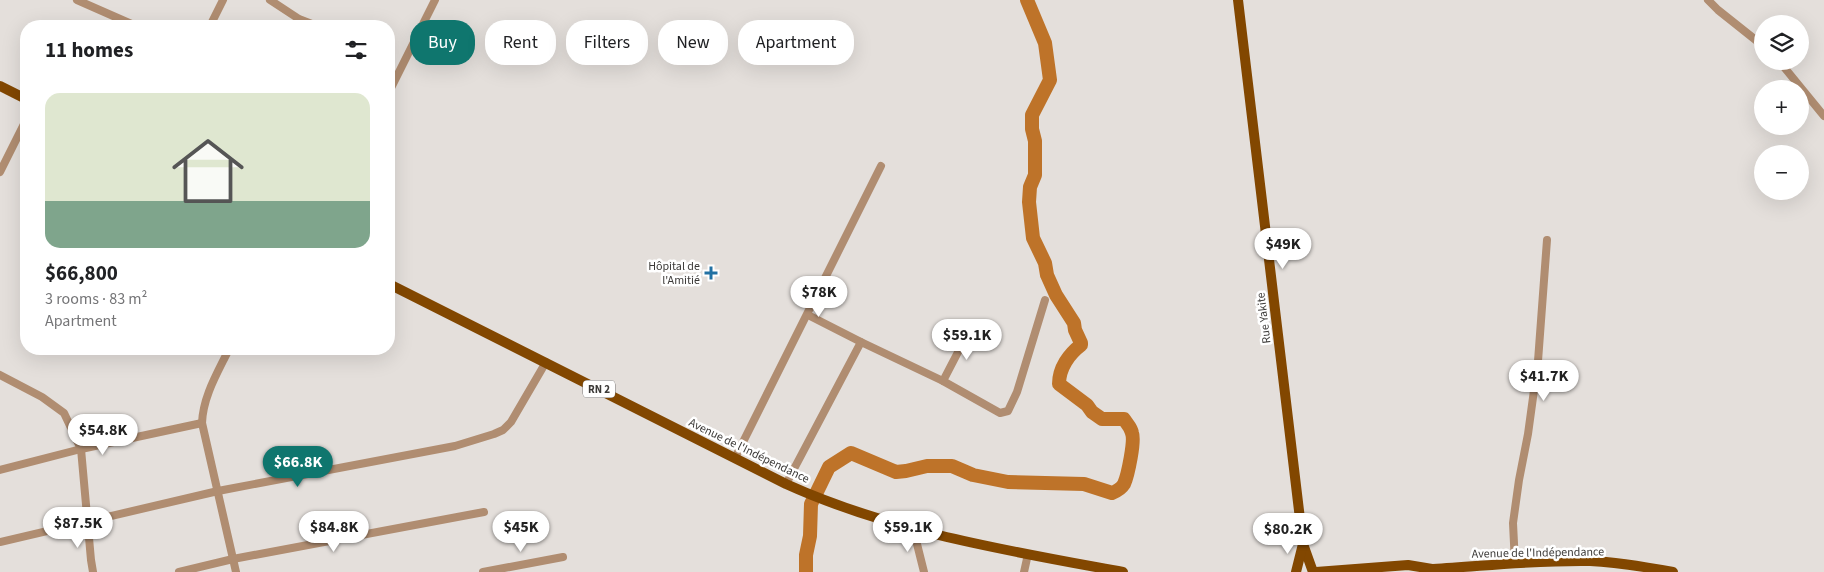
<!DOCTYPE html>
<meta charset="utf-8">
<style>
body{margin:0;font-family:"Source Sans 3",sans-serif;background:#f2f2f2;color:#202124;height:100vh;display:flex;flex-direction:column;font-size:19px;white-space:nowrap}
*{box-sizing:border-box;margin:0}
p{font-size:16px;color:#757577}
.icon{flex:none;width:28px;height:28px;fill:none;stroke:currentColor;stroke-width:2;stroke-linecap:round;stroke-linejoin:round}
.map{position:relative;flex:1;overflow:hidden}
.side{position:absolute;left:20px;top:20px;width:375px;height:335px;display:flex;flex-direction:column;background:#fff;border-radius:20px;box-shadow:0 5px 20px #0002}
.side>*{flex:none}
.guide{position:absolute;left:410px;top:20px;width:475px;height:45px;display:flex;gap:10px}
.fabs{position:absolute;left:1754px;top:15px;display:grid;gap:10px}
.fabs a{display:grid;place-items:center;width:55px;height:55px;border-radius:50%;background:#fff;box-shadow:0 5px 20px #0002;font-size:25px}
.price{position:absolute;translate:-50% -42px;padding:0 11px;border-radius:18px;background:#fff;color:#222;font-size:16px;line-height:32px;filter:drop-shadow(0 1px 2px #0008)}
.price::after{content:'';position:absolute;left:50%;top:30px;width:15px;height:11px;margin-left:-8px;background:inherit;clip-path:polygon(0 0,100% 0,50% 100%)}
.price.active{background:#0f766e;color:#fff}
ul{padding:0;list-style:none}
li{display:grid;align-content:center;gap:10px;height:265px;padding:0 25px}
li+li{border-top:1px solid #e0e0e0}
li span{display:grid;place-items:center;height:155px;border-radius:15px;color:#555}
li>.icon{margin-inline-start:auto}
span .icon{width:90px;height:90px;fill:#fffc;stroke-width:1}
li b{font-size:21px}
h2{display:flex;justify-content:space-between;align-items:center;height:60px;padding:0 25px;font-size:21px}
.chip{padding:0 18px;border-radius:20px;background:#fff;box-shadow:0 5px 20px #0002;font-size:18px;line-height:45px}
.chip.active{background:#0f766e;color:#fff}
.map>svg:first-child{display:block}
.lines{fill:none;stroke-linecap:round;stroke-linejoin:round}
.river{stroke:#be7329;stroke-width:14}
.minor{stroke:#b08d71;stroke-width:8}
.major{stroke:#824700;stroke-width:10}
.poi-dot{fill:#2271a3;stroke:#fff;stroke-width:2}
.labels{text-anchor:middle;dominant-baseline:central;stroke-width:5;stroke-linejoin:round;paint-order:stroke}
.shield{fill:#fff;stroke:#767574;stroke-width:1}
.shield-label{font-size:11px;font-weight:bold;fill:#3c3a38}
.poi-label{font-size:12px;fill:#3c3a38;stroke:#fff;text-anchor:end}
.street-label{font-size:12px;fill:#3c3a38;stroke:#fff}
</style>
<div class="map">
<svg width="1824" height="572" viewBox="0 0 1824 572">
<rect width="100%" height="100%" fill="#e4dfdb"/>
<g class="lines">
<path class="river" d="M806 572V555L810 536 811 504 829 467 851 453 896 472 906 471 927 466H952L973 475 1008 482 1084 484 1112 493C1117 491 1121 489 1124 484 1128 475 1135 441 1132 433 1131 427 1127 424 1124 419H1102L1092 412 1087 405 1059 384C1059 368 1069 354 1081 345V343L1075 330 1074 323 1056 295 1047 275 1045 263 1033 238 1029 202 1030 187 1035 175V141L1032 129V115L1050 80 1045 43 1027 0"/>
<g class="minor">
<path d="M77 0 136 26"/>
<path d="M270 0 299 19 317 26"/>
<path d="M1708 0 1718 10 1762 45"/>
<path d="M210 26 223 0"/>
<path d="M1779 61 1824 116"/>
<path d="M389 92 435 0"/>
<path d="M0 172 26 120"/>
<path d="M808 315 861 342"/>
<path d="M229 349C218 372 203 396 202 423L236 572"/>
<path d="M0 375 42 397 64 413 81 449 91 560 93 572"/>
<path d="M943 381 970 329"/>
<path d="M735 458 881 166"/>
<path d="M0 470 81 449 202 423"/>
<path d="M786 484 861 342 943 381 1000 413 1008 411 1017 392 1045 300"/>
<path d="M913 528 924 572"/>
<path d="M0 542 218 491 455 446 494 434 503 430 511 422 546 362"/>
<path d="M1515 564 1513 523 1519 480 1528 434 1538 361 1547 240"/>
<path d="M179 572 233 559 484 512"/>
<path d="M483 572 563 557"/>
<path d="M1024 572 1028 554"/>
</g>
<g class="major">
<path d="M1238 0 1303 544 1313 572"/>
<path d="M0 86 26 99"/>
<path d="M389 284 786 484C892 532 1009 551 1123 572"/>
<path d="M1296 572 1303 544"/>
<path d="M1316 572 1408 565 1432 569"/>
<path d="M1424 572 1433 569C1485 566 1537 560 1590 561 1617 562 1646 567 1673 572"/>
</g>
</g>
<path class="poi-dot" d="M708.5 265.5h5v5h5v5h-5v5h-5v-5h-5v-5h5z"/>
<g class="labels">
<rect class="shield" x="583" y="380.5" width="32" height="17" rx="4"/>
<g class="shield-label">
<text x="599" y="389">RN 2</text>
</g>
<g class="poi-label">
<text x="700" y="266">Hôpital de<tspan x="700" dy="14">l'Amitié</tspan></text>
</g>
<g class="street-label">
<text transform="translate(1264 318) rotate(-97)">Rue Yakite</text>
<text transform="translate(749 451) rotate(26)">Avenue de l'Indépendance</text>
<text transform="translate(1538 553) rotate(-1)">Avenue de l'Indépendance</text>
</g>
</g>
</svg>
<div class="fabs">
<a><svg class="icon" aria-label="layers" viewBox="0 0 24 24"><path d="M12 4l9 5-9 5-9-5zM3 14l9 5 9-5"/></svg></a>
<a>+</a>
<a>−</a>
</div>
<b class="price" style="left:1283px;top:270px">$49K</b>
<b class="price" style="left:819px;top:318px">$78K</b>
<b class="price" style="left:967px;top:361px">$59.1K</b>
<b class="price" style="left:1544px;top:402px">$41.7K</b>
<b class="price" style="left:103px;top:456px">$54.8K</b>
<b class="price active" style="left:298px;top:488px">$66.8K</b>
<b class="price" style="left:78px;top:549px">$87.5K</b>
<b class="price" style="left:334px;top:553px">$84.8K</b>
<b class="price" style="left:521px;top:553px">$45K</b>
<b class="price" style="left:908px;top:553px">$59.1K</b>
<b class="price" style="left:1288px;top:555px">$80.2K</b>
<div class="guide">
<a class="chip active">Buy</a>
<a class="chip">Rent</a>
<a class="chip">Filters</a>
<a class="chip">New</a>
<a class="chip">Apartment</a>
</div>
<section class="side">
<h2>11 homes<svg class="icon" aria-label="filters" viewBox="0 0 24 24"><path d="M4 7h16M4 17h16"/><circle cx="9" cy="7" r="2"/><circle cx="15" cy="17" r="2"/></svg></h2>
<ul>
<li><span style="background:linear-gradient(#dfe7d0 70%,#7fa58c 0)"><svg class="icon" aria-label="home" viewBox="0 0 24 24"><path d="M3 11l9-7 9 7M6 9v11h12V9"/></svg></span><div><b>$66,800</b><p>3 rooms · 83 m²</p><p>Apartment</p></div></li>
</ul>
</section>
</div>
